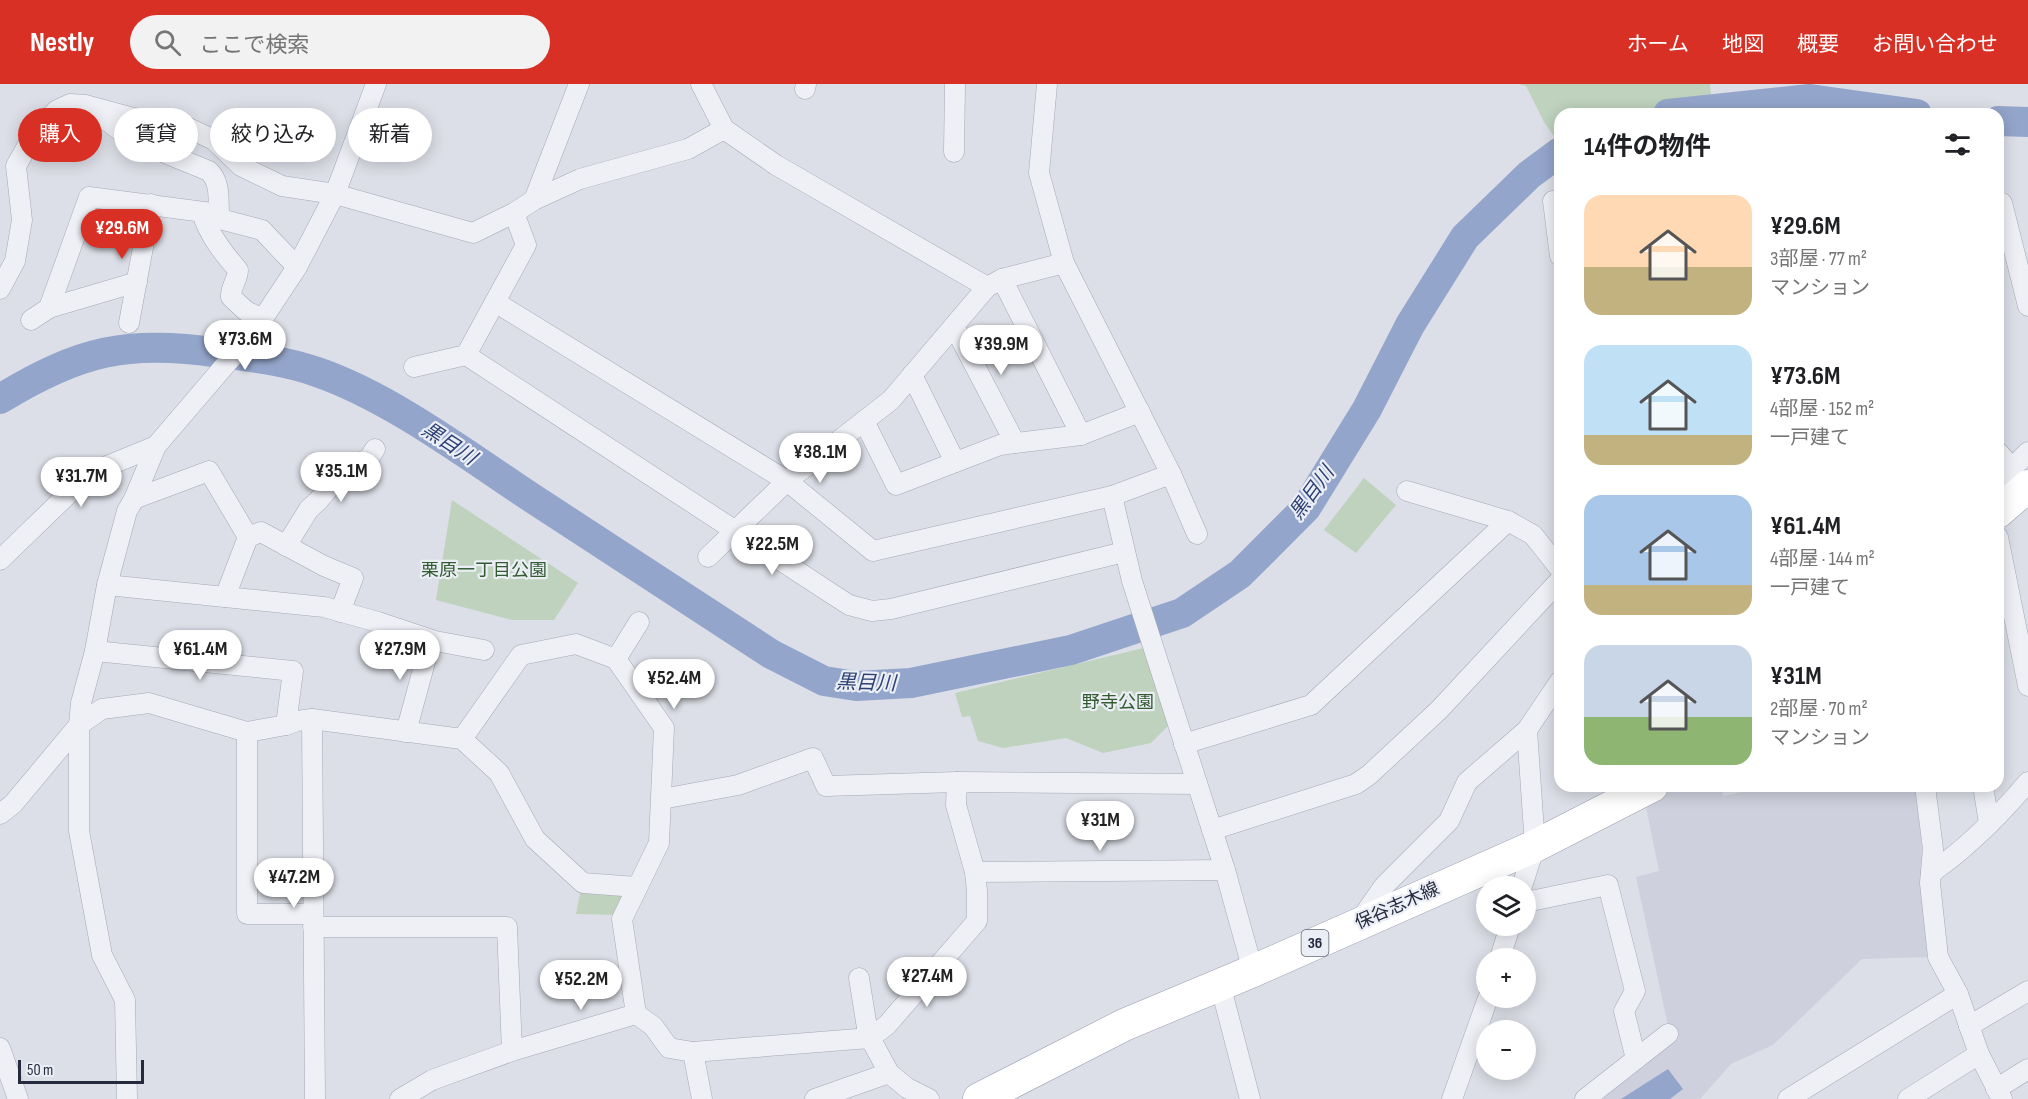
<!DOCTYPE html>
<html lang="ja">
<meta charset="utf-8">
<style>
body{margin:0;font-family:"Sofia Sans Condensed","Noto Sans JP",sans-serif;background:#f2f2f2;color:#202124;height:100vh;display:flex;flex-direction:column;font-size:22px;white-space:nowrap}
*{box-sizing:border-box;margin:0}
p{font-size:20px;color:#757577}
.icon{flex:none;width:33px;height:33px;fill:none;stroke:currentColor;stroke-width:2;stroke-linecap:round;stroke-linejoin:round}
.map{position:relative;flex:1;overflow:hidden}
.panel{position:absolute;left:1554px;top:24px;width:450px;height:684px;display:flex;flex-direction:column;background:#fff;border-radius:18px;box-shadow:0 3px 15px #0003}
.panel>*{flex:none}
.banner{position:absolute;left:18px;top:24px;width:570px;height:54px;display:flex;gap:12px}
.controls{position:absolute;left:1476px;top:792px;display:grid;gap:12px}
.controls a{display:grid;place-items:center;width:60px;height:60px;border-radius:50%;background:#fff;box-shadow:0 3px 15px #0003;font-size:30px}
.scale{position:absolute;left:18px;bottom:15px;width:126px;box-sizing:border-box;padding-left:6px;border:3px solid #252a3f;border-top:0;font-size:16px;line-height:21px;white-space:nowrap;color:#252a3f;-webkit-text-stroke:4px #ebeef5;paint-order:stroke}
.price{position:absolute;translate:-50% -51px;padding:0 14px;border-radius:21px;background:#fff;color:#222;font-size:20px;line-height:39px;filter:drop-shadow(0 2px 3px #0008)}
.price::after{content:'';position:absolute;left:50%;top:36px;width:18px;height:14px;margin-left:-9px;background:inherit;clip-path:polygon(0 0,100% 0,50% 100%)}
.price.on{background:#d93025;color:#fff}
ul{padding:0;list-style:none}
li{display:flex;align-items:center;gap:18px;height:150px;padding:0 30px}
li span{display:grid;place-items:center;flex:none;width:168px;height:120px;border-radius:18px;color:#555}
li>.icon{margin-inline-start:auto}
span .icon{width:72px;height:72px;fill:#fffc;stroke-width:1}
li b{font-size:26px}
h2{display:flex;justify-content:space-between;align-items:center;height:72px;padding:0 30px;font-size:26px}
.pill{padding:0 21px;border-radius:27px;background:#fff;box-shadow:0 3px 15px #0003;font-size:21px;line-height:54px}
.pill.on{background:#d93025;color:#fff}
header{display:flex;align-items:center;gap:36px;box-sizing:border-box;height:84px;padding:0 30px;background:#d93025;color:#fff}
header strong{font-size:28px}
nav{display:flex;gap:33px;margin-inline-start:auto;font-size:21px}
.search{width:420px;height:54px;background:#f2f2f2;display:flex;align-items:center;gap:15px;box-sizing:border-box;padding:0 21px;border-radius:33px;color:#757577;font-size:22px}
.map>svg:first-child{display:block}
.built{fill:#ced1dd}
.green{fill:#bed2bd}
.water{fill:#94a5cb}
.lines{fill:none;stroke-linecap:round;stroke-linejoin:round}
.river{stroke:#94a5cb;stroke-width:30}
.minor-casing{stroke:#a5a9b5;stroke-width:21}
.primary-casing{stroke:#9ba0b4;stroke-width:33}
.minor{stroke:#eff0f6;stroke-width:20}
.primary{stroke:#fff;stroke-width:32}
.labels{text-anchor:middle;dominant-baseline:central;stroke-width:4.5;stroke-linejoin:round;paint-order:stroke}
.shield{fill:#ebeef5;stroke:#606576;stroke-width:1.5}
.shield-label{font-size:16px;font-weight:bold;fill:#252a3f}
.park-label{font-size:18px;fill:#325b31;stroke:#ebeef5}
.street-label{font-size:18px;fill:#252a3f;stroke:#ebeef5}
.water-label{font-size:20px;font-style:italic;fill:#2c4075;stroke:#ebeef5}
</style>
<header>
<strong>Nestly</strong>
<div class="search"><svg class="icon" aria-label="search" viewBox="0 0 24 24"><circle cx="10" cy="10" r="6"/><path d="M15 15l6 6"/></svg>ここで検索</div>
<nav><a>ホーム</a><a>地図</a><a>概要</a><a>お問い合わせ</a></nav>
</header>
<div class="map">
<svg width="2028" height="1015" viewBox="0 0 2028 1015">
<rect width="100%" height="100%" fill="#dcdfe7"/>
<path class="built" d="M1676 702H1721L1723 712 1773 702H1915L1920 728 1927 873 1862 875 1773 961 1731 980 1700 1015H1599L1671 956 1636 793 1659 787 1646 723Z"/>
<g class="green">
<path d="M1519 0H1710L1712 25 1668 30H1560V61L1544 38 1526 2Z"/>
<path d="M1364 394 1396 421 1356 469 1324 446Z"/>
<path d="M452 416 578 499 554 536H512L436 516Z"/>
<path d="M1152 562 1176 634 1151 659 1103 669 1066 654 1003 664 978 657 970 632 962 633 955 609Z"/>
<path d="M581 805 622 807 618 831 576 830Z"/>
</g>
<path class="water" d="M1668 985 1683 1005 1670 1015H1621Z"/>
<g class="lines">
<g class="river">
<path d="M1668 30 1810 15 1917 30"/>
<path d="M1998 37 2028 38"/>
<path d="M0 315C78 267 128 255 219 269 252 273 286 277 317 288 390 313 467 371 532 414 612 466 691 518 771 570L824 597 856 602 911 599 1071 566 1182 529 1240 490 1306 424 1367 325 1410 241 1465 153 1529 91 1560 68"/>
</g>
<defs>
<g id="minor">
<path d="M701 0 724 45 776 81 987 203 1002 195 1064 179"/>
<path d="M1047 0 1039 89 1064 179 1171 390 1197 450"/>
<path d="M805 5 806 0"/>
<path d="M105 27 106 36 131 55 209 87C221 99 218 115 219 130"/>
<path d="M954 68 955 0"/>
<path d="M534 116 579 0"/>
<path d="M1553 117 1560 172"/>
<path d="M2002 119 2028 222"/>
<path d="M202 129C209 151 223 169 238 186 238 196 230 203 231 213L246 227 263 235"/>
<path d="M1002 195 1081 351"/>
<path d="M0 205 15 177 22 136 16 82 29 59 43 40 57 26 70 20 85 21 133 34 176 38 214 56 241 82 282 102 335 110 473 149 514 129 534 116 580 95 688 65 724 45"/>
<path d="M495 218 787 397 873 467 1112 412 1171 390"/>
<path d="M49 224 89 113 219 130 224 136 262 146 297 183"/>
<path d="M31 236 49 224 137 198"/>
<path d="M129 239 151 120"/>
<path d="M954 242 1015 359"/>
<path d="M466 271 849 521 872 527 891 525 1124 468"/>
<path d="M414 283 466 271 526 161 514 129"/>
<path d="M912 291 955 378"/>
<path d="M864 337 896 401 1000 361 1081 351 1140 328"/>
<path d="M1998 368 2012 384"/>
<path d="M1407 407 1508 437 1533 451 1560 485"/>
<path d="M1112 412 1132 497 1225 786 1253 887"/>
<path d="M2016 412 2000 396 2028 368"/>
<path d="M134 415 209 387 248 453"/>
<path d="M1998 453 2028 602"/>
<path d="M286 462 309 425 318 417 334 398 370 373 375 365"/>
<path d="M708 473 787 397 891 316 987 203"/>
<path d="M0 476 90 389 156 362"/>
<path d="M107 501 324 523 378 538 435 557 484 566"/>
<path d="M225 513 248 453 261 448 324 482 353 494 340 528"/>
<path d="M95 567 293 587 286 641"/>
<path d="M616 575 639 538"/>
<path d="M312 635 315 1015"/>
<path d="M247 648V830H313"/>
<path d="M406 648 431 556"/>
<path d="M462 655 521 571 576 560 616 575 664 644 659 759 622 835 636 930"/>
<path d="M1184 660 1311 621 1508 437"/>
<path d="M1925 702 1933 765 1930 799 1938 873 1958 910 1979 970 2002 1015"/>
<path d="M1983 702 1989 739"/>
<path d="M662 715 738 701 813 674 826 702 957 698 1197 700"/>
<path d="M0 730 13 720 79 641 102 625 149 619 247 648 286 641 297 637 312 635 462 655 499 689 535 755 583 799 637 803"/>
<path d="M1212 746 1356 700 1369 691 1439 626 1560 496"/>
<path d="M975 788 1225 786"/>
<path d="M1931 789C1967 764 2000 731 2028 698"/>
<path d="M1522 802 1535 762 1527 646"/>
<path d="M1526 818 1608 801 1635 907 1624 927 1636 975"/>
<path d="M1359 838 1384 802 1449 737 1467 698 1527 646 1560 597"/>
<path d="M313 843H507L512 967"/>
<path d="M1500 874 1510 842"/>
<path d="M859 894 868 950 889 989 907 1004 929 1015"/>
<path d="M1220 900 1250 1015"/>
<path d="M1969 942 2028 907"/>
<path d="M0 964 18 1015"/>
<path d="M693 968 870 954 887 941 977 837V807L975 788 956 721 957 698"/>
<path d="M1996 1005 2028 985"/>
<path d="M127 1015 125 916 102 871 79 747V641L81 619 95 567 107 501 127 427 134 415 156 362 256 245 297 183 335 110 376 0"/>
<path d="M400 1015 432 996 512 967 636 930 653 942 669 964 693 968 702 1015"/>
<path d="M815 1015 889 989"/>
<path d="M1452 1015 1488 914"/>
<path d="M1585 1015 1668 950"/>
<path d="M1788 1015 1958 910"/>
<path d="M1908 1015 1979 970"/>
</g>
<g id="primary">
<path d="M1998 428 2028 402"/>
<path d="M979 1015 1124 941 1253 887 1535 762 1652 702"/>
</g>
</defs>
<use href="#minor" class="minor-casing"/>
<use href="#primary" class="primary-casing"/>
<use href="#minor" class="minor"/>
<use href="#primary" class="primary"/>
</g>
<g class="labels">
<rect class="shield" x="1301.5" y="846" width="27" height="26" rx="4.5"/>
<g class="shield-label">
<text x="1315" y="859">36</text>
</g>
<g class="park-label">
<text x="484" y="486">栗原一丁目公園</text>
<text x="1118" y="618">野寺公園</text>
</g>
<g class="street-label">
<text transform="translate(1397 822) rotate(-24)">保谷志木線</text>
</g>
<g class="water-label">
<text transform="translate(449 360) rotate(33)">黒目川</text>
<text transform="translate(1312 409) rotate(-54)">黒目川</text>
<text transform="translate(866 599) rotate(2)">黒目川</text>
</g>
</g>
</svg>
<div class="controls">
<a><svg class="icon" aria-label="layers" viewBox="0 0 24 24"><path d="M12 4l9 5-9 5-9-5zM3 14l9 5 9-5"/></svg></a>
<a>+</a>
<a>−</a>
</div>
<div class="scale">50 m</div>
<b class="price on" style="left:122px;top:176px">¥29.6M</b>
<b class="price" style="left:245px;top:287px">¥73.6M</b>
<b class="price" style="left:1001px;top:292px">¥39.9M</b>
<b class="price" style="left:820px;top:400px">¥38.1M</b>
<b class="price" style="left:341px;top:419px">¥35.1M</b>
<b class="price" style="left:81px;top:424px">¥31.7M</b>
<b class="price" style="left:772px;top:492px">¥22.5M</b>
<b class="price" style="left:200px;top:597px">¥61.4M</b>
<b class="price" style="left:400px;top:597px">¥27.9M</b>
<b class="price" style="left:674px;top:626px">¥52.4M</b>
<b class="price" style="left:1100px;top:768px">¥31M</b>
<b class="price" style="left:294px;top:825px">¥47.2M</b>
<b class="price" style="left:927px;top:924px">¥27.4M</b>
<b class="price" style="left:581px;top:927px">¥52.2M</b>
<div class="banner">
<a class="pill on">購入</a>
<a class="pill">賃貸</a>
<a class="pill">絞り込み</a>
<a class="pill">新着</a>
</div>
<section class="panel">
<h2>14件の物件<svg class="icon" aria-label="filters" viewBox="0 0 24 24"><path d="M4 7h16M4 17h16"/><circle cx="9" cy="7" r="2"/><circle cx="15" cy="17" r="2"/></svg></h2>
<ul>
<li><span style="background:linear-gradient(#ffd9b3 60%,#c2b280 0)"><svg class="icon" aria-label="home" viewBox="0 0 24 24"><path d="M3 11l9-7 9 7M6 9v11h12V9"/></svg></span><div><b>¥29.6M</b><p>3部屋 · 77 m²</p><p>マンション</p></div></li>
<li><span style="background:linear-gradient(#bfe0f5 75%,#c2b280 0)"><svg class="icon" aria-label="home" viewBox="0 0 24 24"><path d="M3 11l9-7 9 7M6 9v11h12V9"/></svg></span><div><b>¥73.6M</b><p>4部屋 · 152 m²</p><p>一戸建て</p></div></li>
<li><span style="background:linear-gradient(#a9c7e8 75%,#c2b280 0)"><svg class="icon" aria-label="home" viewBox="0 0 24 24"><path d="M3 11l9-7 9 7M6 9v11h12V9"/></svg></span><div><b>¥61.4M</b><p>4部屋 · 144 m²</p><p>一戸建て</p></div></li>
<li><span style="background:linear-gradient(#c9d6e8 60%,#8fb573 0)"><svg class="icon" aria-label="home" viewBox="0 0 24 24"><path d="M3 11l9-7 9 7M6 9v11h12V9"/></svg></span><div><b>¥31M</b><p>2部屋 · 70 m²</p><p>マンション</p></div></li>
</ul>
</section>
</div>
